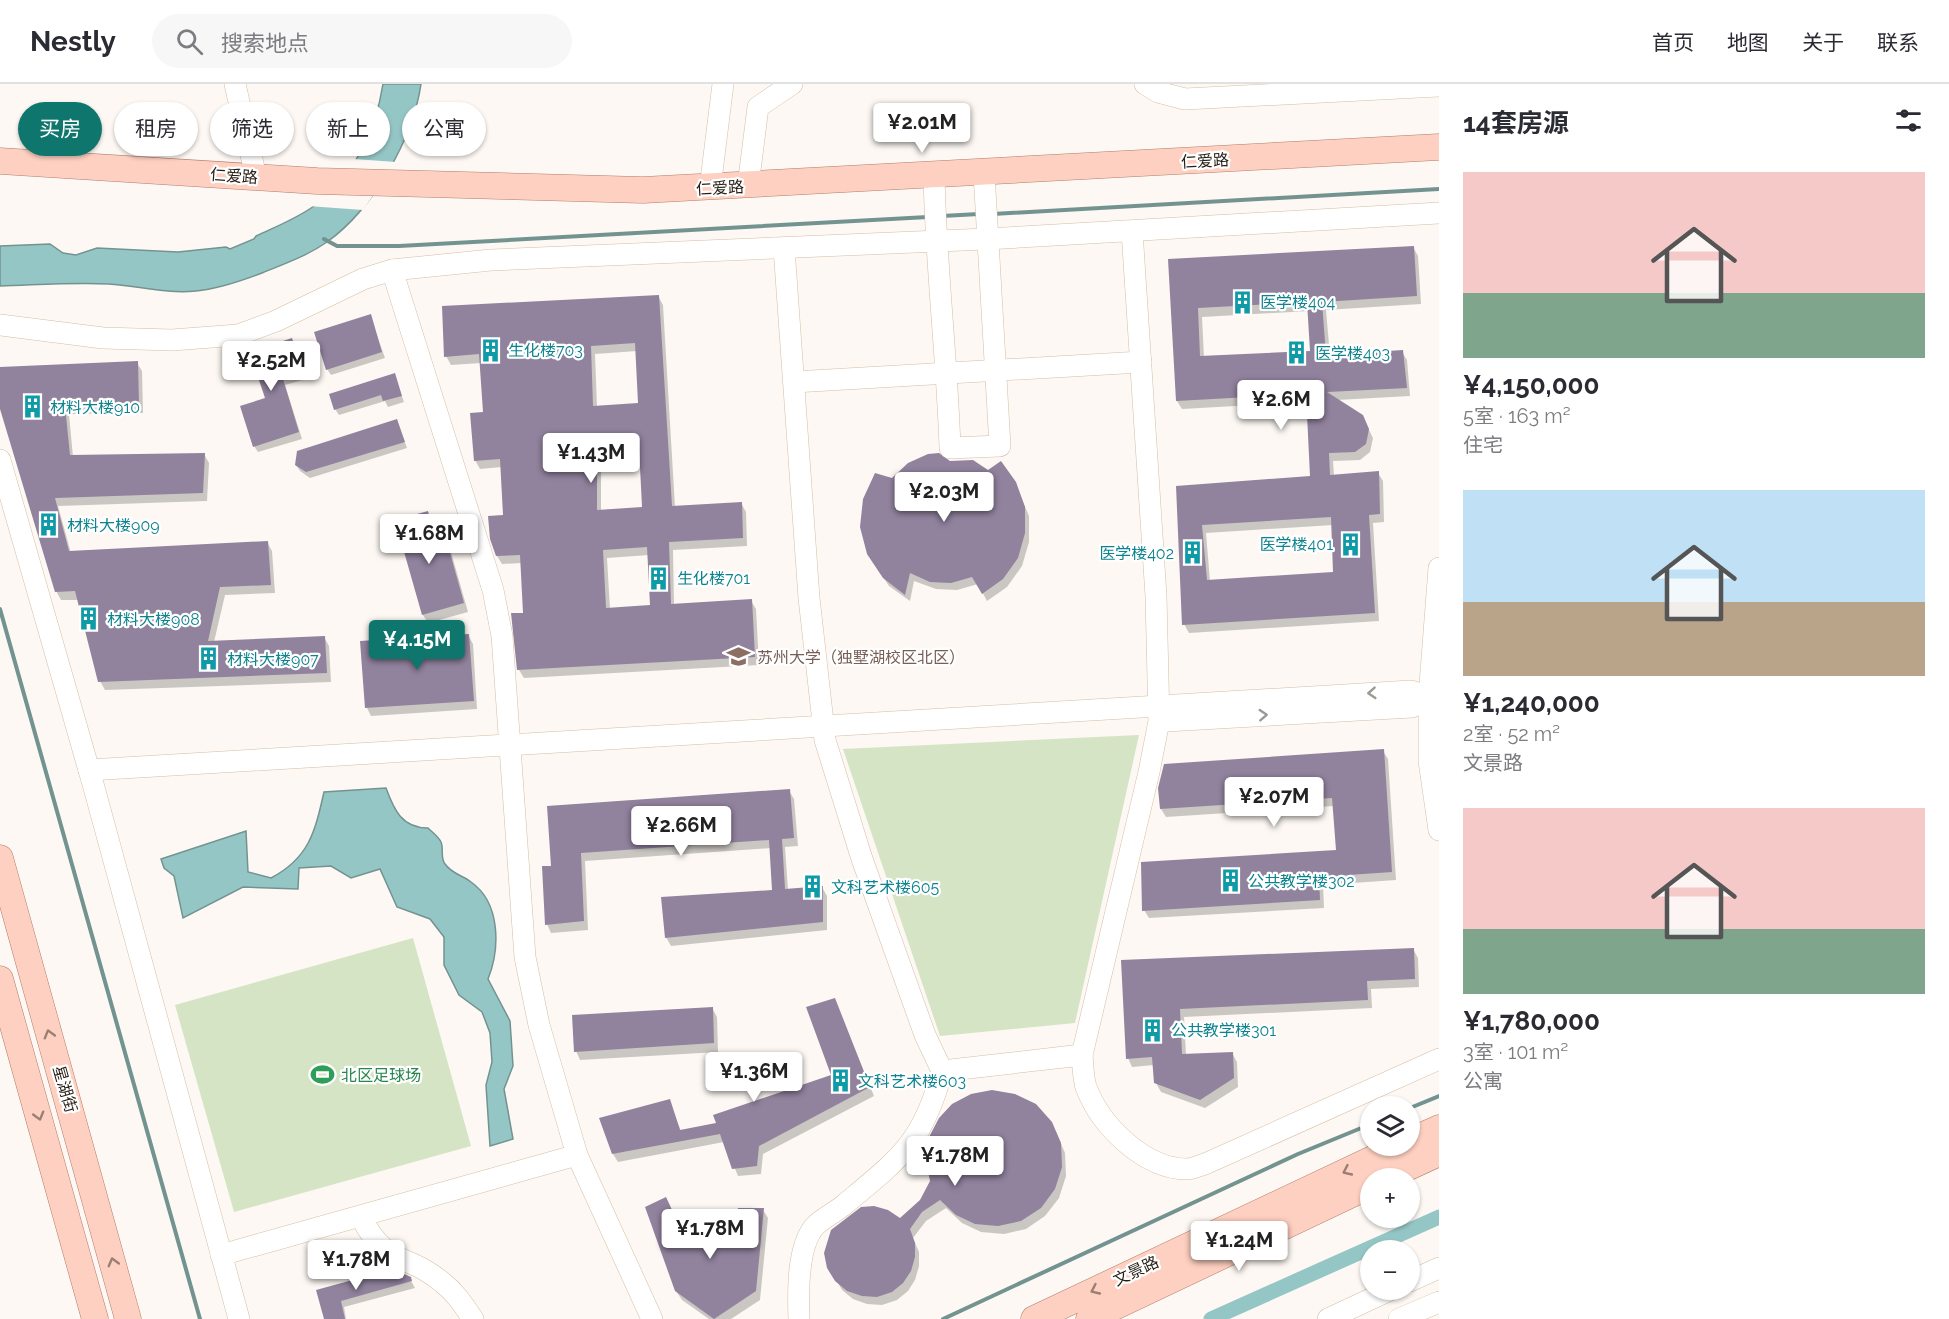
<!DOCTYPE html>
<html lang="zh">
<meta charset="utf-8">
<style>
body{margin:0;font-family:Raleway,"Noto Sans SC",sans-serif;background:#f7f7f7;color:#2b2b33;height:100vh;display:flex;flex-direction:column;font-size:22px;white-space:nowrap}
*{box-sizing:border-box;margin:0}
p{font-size:20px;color:#7c7c81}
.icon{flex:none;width:33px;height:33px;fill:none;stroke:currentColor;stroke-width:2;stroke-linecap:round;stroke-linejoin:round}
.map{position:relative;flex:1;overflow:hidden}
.drawer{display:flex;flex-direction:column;background:#fff;width:510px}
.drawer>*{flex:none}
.top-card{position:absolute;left:18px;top:18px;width:570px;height:54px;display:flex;gap:12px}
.buttons{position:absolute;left:1360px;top:1012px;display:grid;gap:12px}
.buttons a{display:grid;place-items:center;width:60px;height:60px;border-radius:50%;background:#fff;box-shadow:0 2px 4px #0004;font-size:30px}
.price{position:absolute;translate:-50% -51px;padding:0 14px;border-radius:6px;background:#fff;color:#222;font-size:20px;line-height:39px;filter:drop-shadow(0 2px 3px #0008)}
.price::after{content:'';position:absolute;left:50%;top:36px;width:18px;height:14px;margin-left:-9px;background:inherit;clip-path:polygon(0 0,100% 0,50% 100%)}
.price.current{background:#0f766e;color:#fff}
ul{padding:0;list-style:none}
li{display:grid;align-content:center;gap:12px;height:318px;padding:0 24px}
li span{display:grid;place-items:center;height:186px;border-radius:0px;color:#555}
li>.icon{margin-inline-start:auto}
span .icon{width:108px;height:108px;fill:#fffc;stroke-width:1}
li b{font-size:26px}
h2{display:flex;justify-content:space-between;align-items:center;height:72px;padding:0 24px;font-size:26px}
.tag{padding:0 21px;border-radius:27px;background:#fff;box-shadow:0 2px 4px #0004;font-size:21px;line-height:54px}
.tag.current{background:#0f766e;color:#fff}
header{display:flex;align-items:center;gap:36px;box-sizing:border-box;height:84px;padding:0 30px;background:#fff;border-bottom:2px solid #e1e1e2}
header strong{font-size:28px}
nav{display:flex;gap:33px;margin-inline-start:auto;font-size:21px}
.search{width:420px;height:54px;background:#f7f7f7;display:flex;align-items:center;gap:15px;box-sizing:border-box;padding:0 21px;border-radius:33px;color:#7c7c81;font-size:22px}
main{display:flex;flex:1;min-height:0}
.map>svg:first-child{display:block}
.green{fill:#d5e4c4}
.water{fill:#95c6c6;stroke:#739390;stroke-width:1.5}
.pier{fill:#fdf8f3}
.shadow{fill:#0003;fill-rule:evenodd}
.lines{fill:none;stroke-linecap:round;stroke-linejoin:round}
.stream{stroke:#739390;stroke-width:4}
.canal{stroke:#95c6c6;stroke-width:15}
.building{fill:#91829e;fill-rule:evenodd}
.minor-casing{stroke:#d5bea4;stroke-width:22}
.major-casing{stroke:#b27d69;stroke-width:27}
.minor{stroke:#fff;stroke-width:21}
.major{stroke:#fed0c1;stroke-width:26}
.oneway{stroke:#9d9995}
.oneway2{stroke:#9c7f73}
.labels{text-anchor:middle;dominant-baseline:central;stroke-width:4.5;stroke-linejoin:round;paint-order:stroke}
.street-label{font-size:16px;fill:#251d13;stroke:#fff}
.culture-label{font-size:16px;fill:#0d838f;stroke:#fff;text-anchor:start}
.education-label{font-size:16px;fill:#785e54;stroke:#fff;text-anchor:start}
.leisure-label{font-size:16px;fill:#27864d;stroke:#fff;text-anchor:start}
</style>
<header>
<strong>Nestly</strong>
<div class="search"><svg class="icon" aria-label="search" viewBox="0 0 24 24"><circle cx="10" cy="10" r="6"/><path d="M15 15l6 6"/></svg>搜索地点</div>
<nav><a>首页</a><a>地图</a><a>关于</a><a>联系</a></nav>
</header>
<main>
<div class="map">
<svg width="1439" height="1235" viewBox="0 0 1439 1235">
<rect width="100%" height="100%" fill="#fdf8f3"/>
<g class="green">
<path d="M1139 651 1075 939 940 952 843 665Z"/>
<path d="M413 854 471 1062 234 1128 175 921Z"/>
</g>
<g class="water">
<path d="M383 0H421C413 55 373 125 327 158 307 172 284 180 262 189 241 197 218 205 196 207 167 210 138 202 109 200 73 198 36 201 0 202V162L50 160 63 169 76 171 97 164 178 168 226 163 230 165 254 155 256 152C275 143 296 135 314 122 353 94 376 46 383 0Z"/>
<path d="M386 704C394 726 402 744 428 744 432 748 439 753 441 758 444 765 440 774 445 780 452 790 462 791 471 798 501 819 500 865 488 895L510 937 513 982 504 1005 513 1055 490 1062 486 1001 492 978 490 949 482 928 459 911 444 881V853L430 835 397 823 380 785 351 794 331 782 299 784 298 805 243 803 183 834 174 792 164 784 161 775 246 747 248 788 271 794C309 774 315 748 324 708Z"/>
</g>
<path class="pier" d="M354 75 396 78 363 126 308 122 339 96Z"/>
<g class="shadow">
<path d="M1413 163 1418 172 1421 220 1326 226 1330 272 1402 268 1407 276 1410 312 1337 316 1367 342 1373 354 1370 368 1360 376 1333 377 1334 392 1378 389 1383 397 1384 438 1373 439 1379 537 1189 549 1184 540 1178 403 1311 393 1308 318 1182 325 1177 317 1170 177ZM1309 227 1312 269 1204 274 1202 233ZM1333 441 1335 489 1210 497 1206 449Z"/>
<path d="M658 212 663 221 675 423 741 419 746 428 747 462 673 466 674 521 751 517 756 525 759 581 524 594 519 586 525 530 522 479 502 480 497 472 505 432 502 383 480 385 475 376 484 330 481 279 451 281 446 272ZM637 267 640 320 597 323 595 270ZM641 371 643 425 601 427V375ZM649 471 652 523 610 525 607 474Z"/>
<path d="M370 232 385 274 331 291 327 285Z"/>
<path d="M291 256 306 295 285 301 302 355 258 368 254 362 267 315 259 290 244 295 236 274Z"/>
<path d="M137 279 142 287 143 329 69 330 73 373 204 370 209 379 207 417 58 422 71 469 267 458 272 467 275 509 225 511 214 558 324 553 329 562 331 598 105 606 100 597 79 516H61L56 507 0 319V284Z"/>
<path d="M394 291 404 318 388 323 385 317 339 331 335 325Z"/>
<path d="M399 343 407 364 310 394 300 387 296 381Z"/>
<path d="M950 378 988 387 1015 399 1029 432V458L1022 482 1007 503 987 517 978 500 957 506 936 505 914 497 910 517 889 502 874 479 892 395Z"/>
<path d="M427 429 439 462 446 460 451 468 468 528 428 539 423 531Z"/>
<path d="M468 551 473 560 477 625 371 632 367 624Z"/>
<path d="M1383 667 1388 675 1396 796 1323 801 1324 824 1149 834 1144 826 1338 768 1334 722 1166 733 1161 725Z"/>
<path d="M789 707 794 715 798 762 785 763 788 806 822 803 827 812V846L671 862 666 853 773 808 771 764 585 777 588 846 551 849 547 840 552 783 548 723Z"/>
<path d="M1413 865 1418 874 1419 903 1371 905 1372 924 1184 933 1186 971 1232 969 1237 978 1238 1003 1205 1024 1161 1008 1156 999 1154 981 1132 983 1128 974 1123 878Z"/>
<path d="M834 915 874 1012 763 1070 761 1090 738 1092 724 1058 618 1078 613 1070 669 1017 681 1047 718 1040 832 992Z"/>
<path d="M712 924 717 933 718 968 580 976 576 967Z"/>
<path d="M1056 1048 1065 1069 1066 1092 1059 1114 1045 1132 1026 1145 1004 1150 981 1148 962 1139 946 1124 926 1137 913 1154 919 1168V1182L915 1196 908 1207 897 1216 882 1221 867 1220 853 1215 842 1206 829 1183 901 1136Z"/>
<path d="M763 1126 768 1134 760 1216 731 1235H709L682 1216 676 1207 688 1161 736 1160Z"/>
<path d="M410 1195 415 1204 344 1223 346 1235H325L317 1208Z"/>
</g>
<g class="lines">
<g class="stream">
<path d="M993 130 1439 105"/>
<path d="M942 132 979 130"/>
<path d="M324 155 337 162H399L928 133"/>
<path d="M0 525 200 1235"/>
<path d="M1410 1024 1439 1012"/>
<path d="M943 1235 1298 1070 1371 1040"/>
</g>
<path class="canal" d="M1211 1235 1439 1133"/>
</g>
<g class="building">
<path d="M1414 162 1417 212 1322 218 1326 271 1403 266 1407 304 1327 308 1363 331 1369 345 1366 360 1355 368 1329 369 1330 391 1379 387 1380 430 1369 431 1375 529 1182 541 1176 402 1310 392 1306 310 1176 317 1168 175ZM1307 218 1310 267 1200 272 1198 224ZM1331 433 1333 488 1207 496 1202 441Z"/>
<path d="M659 211 672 422 742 418 743 454 669 458 671 520 752 515 755 573 517 586 511 529H523L520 471 496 472 490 455 488 432 503 431 500 375 474 377 470 329 483 328 479 270 444 273 442 222ZM635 259 638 319 593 322 591 262ZM639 363 642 423 597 426V366ZM647 463 650 521 606 524 603 466Z"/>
<path d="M371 230 382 268 326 286 314 248Z"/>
<path d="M292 254 303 288 283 295 299 348 253 363 240 322 265 314 255 284 239 289 234 273Z"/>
<path d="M138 277 139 321 65 322 70 371 205 369 203 409 55 414 69 467 268 457 271 501 220 503 208 557 325 552 327 589 98 598 75 507 55 508 0 325V283Z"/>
<path d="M395 289 402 312 383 317 381 311 334 326 329 310Z"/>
<path d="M397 335 405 358 306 388 295 381 297 367Z"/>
<path d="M939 369 950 377 973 376 988 386 1001 377 1016 398 1025 423V449L1018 474 1003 495 982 510 972 493 951 499 930 498 910 489 905 511 883 494 867 470 860 443 863 415 875 389 892 394 908 379 928 370Z"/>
<path d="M428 427 437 461 447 458 464 519 422 531 395 436Z"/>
<path d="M469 550 474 617 365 624 360 557Z"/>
<path d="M1384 665 1392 788 1319 793 1320 816 1142 827 1141 778 1336 766 1332 714 1160 725 1158 704 1164 680Z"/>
<path d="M790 705 794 754 782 755 785 805 823 802V838L665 854 661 813 772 806 769 756 581 769 584 837 545 841 542 782H551L547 722Z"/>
<path d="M1414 864 1415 895 1367 897 1368 916 1180 925 1182 970 1233 968 1234 994 1200 1016 1154 999 1152 973 1126 975 1121 876Z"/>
<path d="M835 914 870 1003 759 1062 757 1082 732 1085 720 1050 612 1070 599 1034 670 1015 680 1046 716 1039 713 1031 831 991 806 923Z"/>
<path d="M713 923 714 959 574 968 572 931Z"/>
<path d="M992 1006 1015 1010 1036 1020 1052 1038 1061 1059 1062 1083 1055 1105 1041 1124 1021 1137 998 1142 975 1140 956 1131 940 1116 922 1128 910 1145 915 1159V1173L911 1187 903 1199 892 1208 877 1213 862 1212 847 1207 835 1197 827 1184 824 1169 831 1146 861 1123 874 1122 888 1126 900 1134 920 1116 930 1097 926 1077 928 1055 939 1034 952 1020 971 1010Z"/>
<path d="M666 1113 688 1160 735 1159 738 1124H764L756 1207 714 1235 675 1207 645 1123Z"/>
<path d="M393 1185 411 1193 412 1197 341 1217 345 1235H324L316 1206Z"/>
</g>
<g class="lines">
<defs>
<g id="minor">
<path d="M235 0 256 93"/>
<path d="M1145 0 1158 8 1185 15 1439 2"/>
<path d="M934 92C936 183 947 273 950 364L1000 362 984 89"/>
<path d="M748 102 758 23 792 0"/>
<path d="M710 104 723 0"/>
<path d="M784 164 809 514 825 656 862 775 925 951 942 987"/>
<path d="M392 186 493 506 502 552 525 873 539 941 577 1071 652 1235"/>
<path d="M0 241 103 254 172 256 238 251 276 237 363 195 392 186 491 176 986 155 1439 129"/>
<path d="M794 298 1141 278"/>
<path d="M0 376 93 700 239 1235"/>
<path d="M1439 484 1429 613V677L1439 746"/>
<path d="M1166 637 1412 623 1429 613"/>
<path d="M89 686 1411 607 1429 613"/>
<path d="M1082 971 1149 688 1159 637 1156 512 1132 147"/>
<path d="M361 1133C387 1184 407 1168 443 1199 456 1209 464 1222 473 1235"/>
<path d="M221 1171 577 1071"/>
<path d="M1410 1197 1439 1184"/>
<path d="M799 1235C798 1209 797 1162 815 1142 823 1134 836 1128 845 1120 899 1075 923 1059 942 987L1082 971C1083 981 1083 994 1086 1003 1100 1041 1144 1085 1187 1085 1192 1085 1199 1082 1205 1080L1439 975"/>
<path d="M1328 1235 1390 1206"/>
<path d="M1399 1235 1439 1218"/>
</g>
<g id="major">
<path d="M0 77 317 97 643 106 1439 63"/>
<path d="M0 774 128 1235"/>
<path d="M0 895 95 1235"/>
<path d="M1410 1057 1439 1044"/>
<path d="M1383 1095 1439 1069"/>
<path d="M1034 1235 1400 1062"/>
<path d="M1089 1235 1371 1101"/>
</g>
</defs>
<use href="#minor" class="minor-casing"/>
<use href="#major" class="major-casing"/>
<use href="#minor" class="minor"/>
<use href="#major" class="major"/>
</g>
<defs><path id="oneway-chevron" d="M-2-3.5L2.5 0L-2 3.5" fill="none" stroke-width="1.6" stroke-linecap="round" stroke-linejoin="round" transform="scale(1.5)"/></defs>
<g class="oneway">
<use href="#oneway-chevron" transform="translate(1372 609) rotate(176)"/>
<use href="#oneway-chevron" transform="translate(1263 631) rotate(-3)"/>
</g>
<g class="oneway2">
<use href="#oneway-chevron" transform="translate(49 950) rotate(-106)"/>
<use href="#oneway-chevron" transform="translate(39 1032) rotate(74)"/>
<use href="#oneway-chevron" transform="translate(1347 1087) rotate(155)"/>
<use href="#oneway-chevron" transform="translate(113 1178) rotate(-105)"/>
<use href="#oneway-chevron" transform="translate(1095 1206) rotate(155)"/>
</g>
<defs>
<symbol id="building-bare" viewBox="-9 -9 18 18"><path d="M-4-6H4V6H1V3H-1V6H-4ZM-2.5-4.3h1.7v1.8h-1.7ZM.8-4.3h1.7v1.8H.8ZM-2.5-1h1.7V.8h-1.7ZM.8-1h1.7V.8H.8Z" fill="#0f9aa8" stroke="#fff" stroke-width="2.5" paint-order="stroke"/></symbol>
<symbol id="university-bare" viewBox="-9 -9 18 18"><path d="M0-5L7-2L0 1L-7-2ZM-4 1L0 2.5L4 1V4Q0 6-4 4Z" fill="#8d6e63" stroke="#fff" stroke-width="2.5" paint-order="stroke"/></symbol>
<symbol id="stadium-bare" viewBox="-9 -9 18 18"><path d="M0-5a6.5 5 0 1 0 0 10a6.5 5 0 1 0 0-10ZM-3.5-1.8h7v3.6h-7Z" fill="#2e9e5b" stroke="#fff" stroke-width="2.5" paint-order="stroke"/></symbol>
</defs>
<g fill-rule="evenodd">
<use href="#building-bare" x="1226" y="202" width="33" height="33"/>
<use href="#building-bare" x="474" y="250" width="33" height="33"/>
<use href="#building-bare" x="1280" y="252" width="33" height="33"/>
<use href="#building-bare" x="16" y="306" width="33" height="33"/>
<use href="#building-bare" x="32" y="424" width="33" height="33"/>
<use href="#building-bare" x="1334" y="444" width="33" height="33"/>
<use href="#building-bare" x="1176" y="452" width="33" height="33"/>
<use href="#building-bare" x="642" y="478" width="33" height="33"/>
<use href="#building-bare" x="72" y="518" width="33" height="33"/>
<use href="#university-bare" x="722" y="556" width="33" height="33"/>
<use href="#building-bare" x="192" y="558" width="33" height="33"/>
<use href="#building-bare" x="1214" y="780" width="33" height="33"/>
<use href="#building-bare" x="796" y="786" width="33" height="33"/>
<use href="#building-bare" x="1136" y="930" width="33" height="33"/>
<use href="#stadium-bare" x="306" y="974" width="33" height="33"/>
<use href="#building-bare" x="824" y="980" width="33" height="33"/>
</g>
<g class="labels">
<g class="street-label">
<text transform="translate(1205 77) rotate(-3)">仁爱路</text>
<text transform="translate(234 92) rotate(4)">仁爱路</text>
<text transform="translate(720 104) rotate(-3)">仁爱路</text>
<text transform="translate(65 1005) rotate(74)">星湖街</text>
<text transform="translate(1136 1187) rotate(-25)">文景路</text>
</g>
<g class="culture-label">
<text x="1260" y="218">医学楼404</text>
<text x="508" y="266">生化楼703</text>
<text x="1315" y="269">医学楼403</text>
<text x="50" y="323">材料大楼910</text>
<text x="67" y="441">材料大楼909</text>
<text x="1333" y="460" text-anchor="end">医学楼401</text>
<text x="1174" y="469" text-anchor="end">医学楼402</text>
<text x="677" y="494">生化楼701</text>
<text x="107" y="535">材料大楼908</text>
<text x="227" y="575">材料大楼907</text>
<text x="1248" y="797">公共教学楼302</text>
<text x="831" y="803">文科艺术楼605</text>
<text x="1171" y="946">公共教学楼301</text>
<text x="858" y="997">文科艺术楼603</text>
</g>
<g class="education-label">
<text x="757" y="573">苏州大学（独墅湖校区北区）</text>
</g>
<g class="leisure-label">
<text x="341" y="991">北区足球场</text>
</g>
</g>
</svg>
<div class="buttons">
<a><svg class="icon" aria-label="layers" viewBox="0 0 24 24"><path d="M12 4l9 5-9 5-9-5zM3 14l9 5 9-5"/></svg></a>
<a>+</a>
<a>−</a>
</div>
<b class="price" style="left:922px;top:70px">¥2.01M</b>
<b class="price" style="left:271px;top:308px">¥2.52M</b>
<b class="price" style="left:1281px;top:347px">¥2.6M</b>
<b class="price" style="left:591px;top:400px">¥1.43M</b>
<b class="price" style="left:944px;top:439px">¥2.03M</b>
<b class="price" style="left:429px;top:481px">¥1.68M</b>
<b class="price current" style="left:417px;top:587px">¥4.15M</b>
<b class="price" style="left:1274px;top:744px">¥2.07M</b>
<b class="price" style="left:681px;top:773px">¥2.66M</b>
<b class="price" style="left:754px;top:1019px">¥1.36M</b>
<b class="price" style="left:955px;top:1103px">¥1.78M</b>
<b class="price" style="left:710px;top:1176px">¥1.78M</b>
<b class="price" style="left:1239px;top:1188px">¥1.24M</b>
<b class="price" style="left:356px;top:1207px">¥1.78M</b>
<div class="top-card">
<a class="tag current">买房</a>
<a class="tag">租房</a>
<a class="tag">筛选</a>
<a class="tag">新上</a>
<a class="tag">公寓</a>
</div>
</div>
<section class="drawer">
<h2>14套房源<svg class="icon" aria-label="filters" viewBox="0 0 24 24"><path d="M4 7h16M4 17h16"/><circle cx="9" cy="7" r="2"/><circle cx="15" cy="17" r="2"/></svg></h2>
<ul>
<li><span style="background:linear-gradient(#f6c9c9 65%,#7fa58c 0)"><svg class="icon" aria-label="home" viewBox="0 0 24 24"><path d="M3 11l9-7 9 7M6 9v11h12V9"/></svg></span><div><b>¥4,150,000</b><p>5室 · 163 m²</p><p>住宅</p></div></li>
<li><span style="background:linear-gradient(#bfe0f5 60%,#b9a48a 0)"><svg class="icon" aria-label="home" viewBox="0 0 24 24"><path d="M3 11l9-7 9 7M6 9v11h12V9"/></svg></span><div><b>¥1,240,000</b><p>2室 · 52 m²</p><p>文景路</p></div></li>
<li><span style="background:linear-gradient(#f6c9c9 65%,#7fa58c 0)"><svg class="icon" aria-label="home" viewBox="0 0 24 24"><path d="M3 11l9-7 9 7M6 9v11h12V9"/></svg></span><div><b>¥1,780,000</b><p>3室 · 101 m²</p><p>公寓</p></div></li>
</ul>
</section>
</main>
